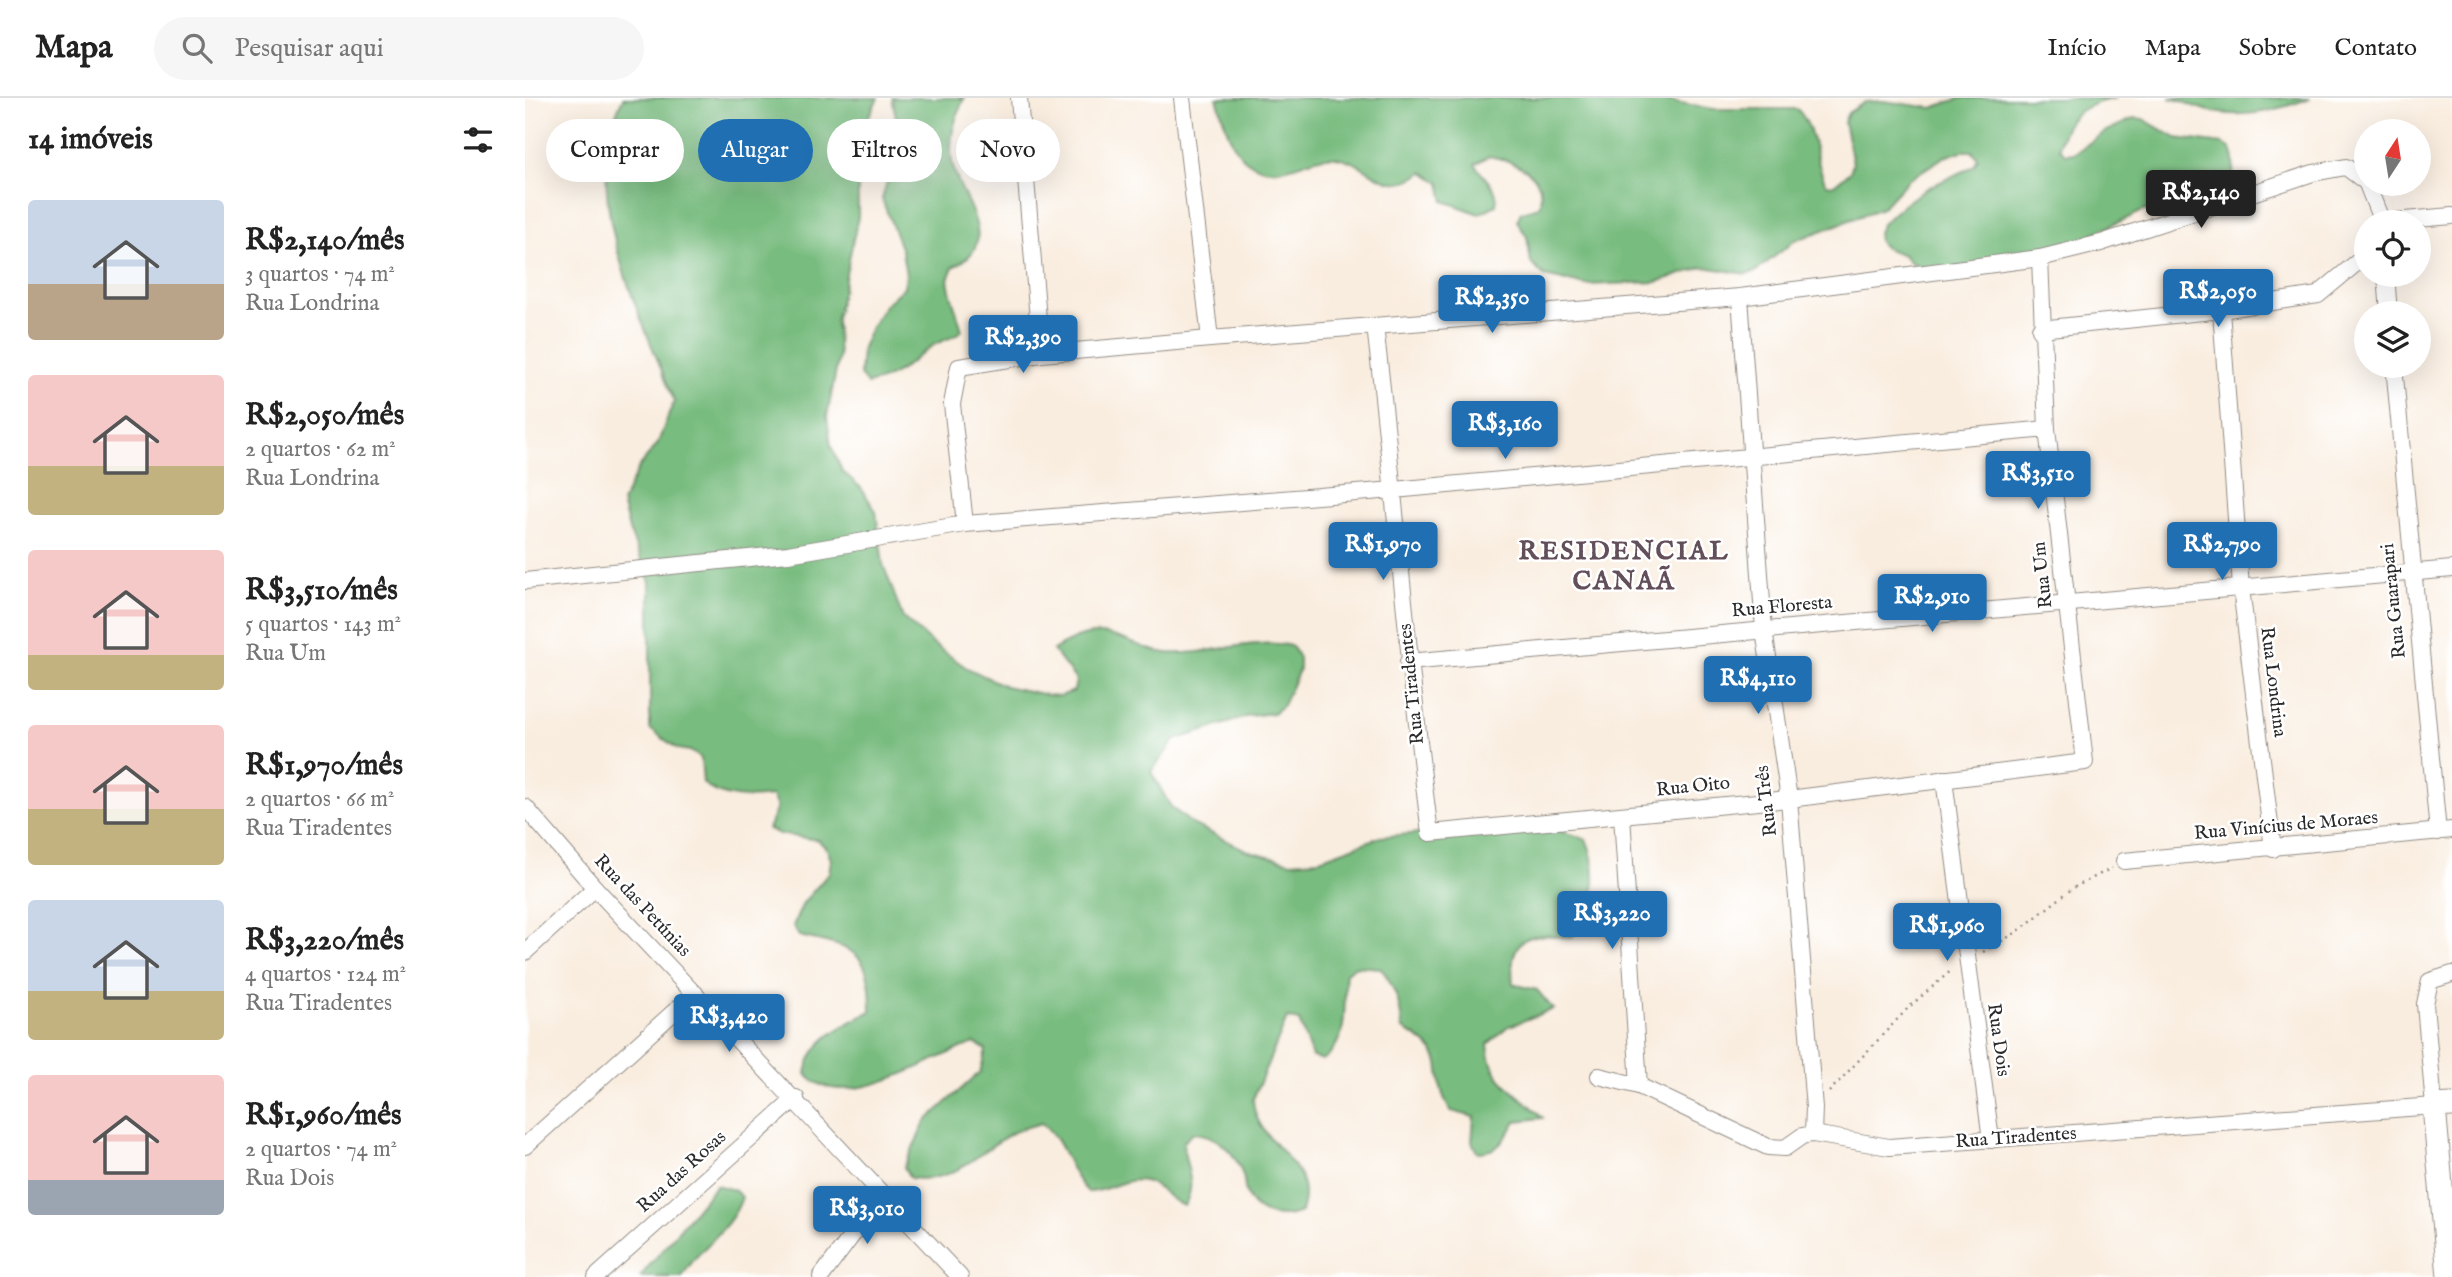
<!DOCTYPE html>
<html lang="pt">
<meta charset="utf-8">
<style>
body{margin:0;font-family:"IM FELL English",serif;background:#f6f6f6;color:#222;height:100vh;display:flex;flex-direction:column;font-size:26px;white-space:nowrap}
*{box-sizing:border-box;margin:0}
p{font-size:23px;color:#767676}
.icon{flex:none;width:38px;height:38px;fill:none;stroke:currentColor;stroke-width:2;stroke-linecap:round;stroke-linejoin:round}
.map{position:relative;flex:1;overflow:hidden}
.details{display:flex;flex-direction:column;background:#fff;width:525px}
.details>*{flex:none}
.banner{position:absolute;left:21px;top:21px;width:665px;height:63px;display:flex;gap:14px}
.needle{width:46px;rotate:12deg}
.tools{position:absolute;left:1829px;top:21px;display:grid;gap:14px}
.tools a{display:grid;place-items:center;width:77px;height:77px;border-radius:50%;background:#fff;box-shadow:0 7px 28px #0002;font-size:35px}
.price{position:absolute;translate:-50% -60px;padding:0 16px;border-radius:7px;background:#1f6fb2;color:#fff;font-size:23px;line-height:46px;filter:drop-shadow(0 2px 4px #0008)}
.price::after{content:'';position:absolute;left:50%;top:42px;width:21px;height:16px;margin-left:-10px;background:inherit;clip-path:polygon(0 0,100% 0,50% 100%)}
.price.current{background:#222;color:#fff}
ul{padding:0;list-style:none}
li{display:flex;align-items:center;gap:21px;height:175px;padding:0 28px}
li span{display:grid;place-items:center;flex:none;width:196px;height:140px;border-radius:7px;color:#555}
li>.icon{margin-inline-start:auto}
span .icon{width:84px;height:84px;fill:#fffc;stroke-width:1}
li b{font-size:30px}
h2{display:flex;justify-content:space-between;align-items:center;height:84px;padding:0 28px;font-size:30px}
.tag{padding:0 24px;border-radius:32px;background:#fff;box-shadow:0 7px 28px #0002;font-size:24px;line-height:63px}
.tag.current{background:#1f6fb2;color:#fff}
header{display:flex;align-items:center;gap:42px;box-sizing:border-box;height:98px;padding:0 35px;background:#fff;border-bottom:2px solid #e0e0e0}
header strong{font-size:33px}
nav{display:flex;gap:38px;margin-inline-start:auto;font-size:24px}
.search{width:490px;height:63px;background:#f6f6f6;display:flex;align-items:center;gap:18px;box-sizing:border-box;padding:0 24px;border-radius:38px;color:#767676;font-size:26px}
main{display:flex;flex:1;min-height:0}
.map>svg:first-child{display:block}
.forest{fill:#78bc7f;stroke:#527455;stroke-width:2}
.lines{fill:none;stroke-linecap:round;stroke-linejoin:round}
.street-casing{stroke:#928c85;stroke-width:18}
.secondary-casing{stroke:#928c85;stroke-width:25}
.path{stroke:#928c85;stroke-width:2.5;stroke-dasharray:2 5;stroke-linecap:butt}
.street{stroke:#fff;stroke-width:16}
.secondary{stroke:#fff;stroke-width:23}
.labels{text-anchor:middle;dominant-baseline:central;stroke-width:5;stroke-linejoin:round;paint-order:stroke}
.street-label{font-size:19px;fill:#2b2b2b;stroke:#fff}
.district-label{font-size:26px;font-weight:bold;letter-spacing:2px;fill:#624f5a;stroke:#fff}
</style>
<header>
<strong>Mapa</strong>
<div class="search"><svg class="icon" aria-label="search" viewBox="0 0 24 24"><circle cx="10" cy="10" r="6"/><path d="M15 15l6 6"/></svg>Pesquisar aqui</div>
<nav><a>Início</a><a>Mapa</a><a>Sobre</a><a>Contato</a></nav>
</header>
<main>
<section class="details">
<h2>14 imóveis<svg class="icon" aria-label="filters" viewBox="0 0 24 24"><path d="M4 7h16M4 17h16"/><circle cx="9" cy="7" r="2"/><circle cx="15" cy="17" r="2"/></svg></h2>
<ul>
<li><span style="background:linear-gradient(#c9d6e8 60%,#b9a48a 0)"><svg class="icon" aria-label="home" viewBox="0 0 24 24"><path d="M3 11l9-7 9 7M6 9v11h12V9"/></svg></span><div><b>R$2,140/mês</b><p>3 quartos · 74 m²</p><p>Rua Londrina</p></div></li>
<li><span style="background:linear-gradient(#f6c9c9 65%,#c2b280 0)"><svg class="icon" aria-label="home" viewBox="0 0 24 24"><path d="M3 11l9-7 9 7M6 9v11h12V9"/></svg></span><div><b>R$2,050/mês</b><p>2 quartos · 62 m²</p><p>Rua Londrina</p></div></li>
<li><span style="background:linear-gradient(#f6c9c9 75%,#c2b280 0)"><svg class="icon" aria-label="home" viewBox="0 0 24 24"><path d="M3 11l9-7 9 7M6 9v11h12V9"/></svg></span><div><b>R$3,510/mês</b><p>5 quartos · 143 m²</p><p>Rua Um</p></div></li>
<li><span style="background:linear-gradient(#f6c9c9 60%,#c2b280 0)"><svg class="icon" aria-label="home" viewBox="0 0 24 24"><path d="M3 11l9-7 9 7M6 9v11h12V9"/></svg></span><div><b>R$1,970/mês</b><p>2 quartos · 66 m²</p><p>Rua Tiradentes</p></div></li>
<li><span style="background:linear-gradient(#c9d6e8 65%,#c2b280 0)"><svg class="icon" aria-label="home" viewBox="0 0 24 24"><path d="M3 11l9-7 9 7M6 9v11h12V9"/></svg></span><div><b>R$3,220/mês</b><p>4 quartos · 124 m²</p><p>Rua Tiradentes</p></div></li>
<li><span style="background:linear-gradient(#f6c9c9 75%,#9aa5b1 0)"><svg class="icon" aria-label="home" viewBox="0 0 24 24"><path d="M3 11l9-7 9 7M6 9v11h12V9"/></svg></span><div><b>R$1,960/mês</b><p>2 quartos · 74 m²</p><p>Rua Dois</p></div></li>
</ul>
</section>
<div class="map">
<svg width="1927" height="1179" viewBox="0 0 1927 1179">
<rect width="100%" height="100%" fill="#fff"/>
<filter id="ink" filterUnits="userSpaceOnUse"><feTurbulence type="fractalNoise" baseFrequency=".0143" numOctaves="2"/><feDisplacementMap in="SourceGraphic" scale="14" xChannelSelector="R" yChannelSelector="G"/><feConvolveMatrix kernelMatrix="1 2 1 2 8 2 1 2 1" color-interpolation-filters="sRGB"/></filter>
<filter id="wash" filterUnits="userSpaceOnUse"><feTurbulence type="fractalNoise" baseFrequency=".00686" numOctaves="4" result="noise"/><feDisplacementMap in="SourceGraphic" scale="28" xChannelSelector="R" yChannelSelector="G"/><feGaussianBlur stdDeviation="1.57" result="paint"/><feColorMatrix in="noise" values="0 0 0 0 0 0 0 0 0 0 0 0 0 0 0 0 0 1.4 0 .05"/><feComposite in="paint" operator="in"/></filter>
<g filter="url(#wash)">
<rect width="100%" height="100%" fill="#f9eddf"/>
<g class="forest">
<path d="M98 0H353L340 26 333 53V119L311 223 314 257 302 319 306 348 317 373 336 390 351 413 358 466 378 520 408 546 442 570 480 588 522 597 535 598 549 593 551 582 528 552C539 545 556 537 568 536 596 534 616 553 642 555 684 558 725 539 767 548L774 560V572L758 607 748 615 724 618 650 642 626 674 646 709 667 726 721 752 766 764 792 762 855 739 1005 724 1061 741C1074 770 1073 820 1045 840 1004 833 983 837 988 886L1012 892 1028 911 982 929 963 946C965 987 994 993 1018 1020L991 1023C980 1041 975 1054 952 1054L947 1044 949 1019 926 1013C900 972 935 962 877 930 876 906 870 890 856 870L831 868 821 875C817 907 827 939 798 962L787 959 774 923 762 920 728 1001C729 1049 794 1061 776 1114 756 1122 728 1118 721 1094 719 1089 720 1083 718 1078 711 1054 691 1035 667 1035L658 1045C660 1070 673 1085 659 1108 645 1103 639 1092 627 1086 605 1074 585 1094 563 1094 542 1074 540 1043 516 1025 507 1028 497 1030 489 1034 451 1054 433 1086 385 1080L379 1069 400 1024 455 974 461 952 450 945C409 957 319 1019 281 976 286 941 318 928 346 913 346 851 329 850 274 838L268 828 278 805 304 775 306 762 302 751 293 742 254 736 243 731 252 709 247 698C222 701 197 702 178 685L176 660 165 653 153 651 125 631V484L104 432 97 404 114 369 132 347 149 303C114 211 51 97 98 0Z"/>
<path d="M367 0H439C430 21 423 41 427 64 433 101 481 144 428 169L423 181 425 193 437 232C428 241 419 241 409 247 382 264 377 278 342 286L335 277 337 251 346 229 361 206 379 189 381 177 377 153 357 101 375 38Z"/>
<path d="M692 0H1129L1188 11H1272C1291 30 1289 63 1301 86L1309 87 1325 74 1328 65 1319 24 1323 15 1340 4 1358 3 1407 10 1436 0H1592C1559 6 1540 17 1534 50L1540 56 1550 55 1581 33 1610 20 1618 21 1651 40 1698 46 1706 51 1709 60 1708 78 1695 91 1618 113 1520 158 1407 173 1386 165 1379 157 1360 150 1354 144 1353 134 1357 126 1377 108 1400 91 1449 68 1453 60 1447 53H1437L1419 59 1383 82 1357 110 1269 143 1230 174 1221 176 1179 169 1132 184 1061 187 1019 178 1006 165 1002 139 992 123 996 114 1014 109C1024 76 990 63 964 58L950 66C958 82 975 88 971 107L954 116 919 103 915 85 899 74C858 102 849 65 811 59 783 55 754 87 722 63 705 51 698 19 692 0Z"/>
<path d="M1645 0H1786C1749 13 1717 23 1677 11 1666 8 1656 2 1645 0Z"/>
<path d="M191 1087 209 1092 217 1099C206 1133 173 1149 157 1179H115Z"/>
</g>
</g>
<g filter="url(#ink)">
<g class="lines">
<defs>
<g id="street">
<path d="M494 0 516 256"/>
<path d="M657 0 685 241 1215 199 1515 160 1576 145 1788 75 1821 69 1841 84"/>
<path d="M1842 86 1857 124"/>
<path d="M1857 124 1927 118"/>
<path d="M1861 177 1864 215"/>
<path d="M1215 199 1239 532 1264 701 1289 1010 1288 1036"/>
<path d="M1696 212 1716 490 1748 751"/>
<path d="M850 228C870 397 883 567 905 735L1264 701 1560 664 1522 331 1515 160"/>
<path d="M1515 231 1696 212 1793 197 1841 157"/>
<path d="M1869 268 1913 734"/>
<path d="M440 426 427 306 434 269 516 256 685 241"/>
<path d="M0 483 263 456 440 426 869 392 1522 331"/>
<path d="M883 564 1927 471"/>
<path d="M1419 681 1466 1042"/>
<path d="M0 709 70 790 435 1179"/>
<path d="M1097 717 1114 988"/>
<path d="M1599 763 1927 732"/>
<path d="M0 854 70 790"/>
<path d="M1074 978 1114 988 1243 1049 1260 1050 1277 1038 1288 1036 1364 1049 1909 1008 1900 906 1905 883 1927 876"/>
<path d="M0 1048 170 895"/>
<path d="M71 1179 271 1000"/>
<path d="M296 1179 358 1096"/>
</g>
<path id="secondary" d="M1924 1179 1909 1008 1927 1007"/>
</defs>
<use href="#street" class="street-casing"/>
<use href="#secondary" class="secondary-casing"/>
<g class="path">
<path d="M1458 854 1492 834 1548 790 1587 770"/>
<path d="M1304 994 1384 909 1428 871"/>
</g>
<use href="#street" class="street"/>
<use href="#secondary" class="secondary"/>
</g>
</g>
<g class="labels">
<g class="street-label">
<text transform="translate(1518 477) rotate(-96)">Rua Um</text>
<text transform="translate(1869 503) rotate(-96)">Rua Guarapari</text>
<text transform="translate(1257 509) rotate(-5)">Rua Floresta</text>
<text transform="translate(1748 584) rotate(83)">Rua Londrina</text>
<text transform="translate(887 586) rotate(-96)">Rua Tiradentes</text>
<text transform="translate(1168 689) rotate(-6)">Rua Oito</text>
<text transform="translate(1242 703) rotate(-97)">Rua Três</text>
<text transform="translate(1761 728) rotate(-5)">Rua Vinícius de Moraes</text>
<text transform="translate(117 808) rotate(47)">Rua das Petúnias</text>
<text transform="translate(1473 942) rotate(82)">Rua Dois</text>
<text transform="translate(1491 1040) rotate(-4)">Rua Tiradentes</text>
<text transform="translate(157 1074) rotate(-42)">Rua das Rosas</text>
</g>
<g class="district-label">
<text x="1099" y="453">RESIDENCIAL<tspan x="1099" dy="30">CANAÃ</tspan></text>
</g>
</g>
</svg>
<div class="tools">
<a><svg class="needle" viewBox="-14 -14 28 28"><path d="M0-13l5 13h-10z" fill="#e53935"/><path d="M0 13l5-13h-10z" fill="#767676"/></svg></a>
<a><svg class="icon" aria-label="locate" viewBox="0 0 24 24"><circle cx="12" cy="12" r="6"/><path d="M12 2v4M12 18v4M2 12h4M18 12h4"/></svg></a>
<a><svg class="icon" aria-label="layers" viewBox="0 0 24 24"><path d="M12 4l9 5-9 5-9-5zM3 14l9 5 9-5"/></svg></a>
</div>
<b class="price current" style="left:1676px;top:132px">R$2,140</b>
<b class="price" style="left:1693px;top:231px">R$2,050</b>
<b class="price" style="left:967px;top:237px">R$2,350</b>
<b class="price" style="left:498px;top:277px">R$2,390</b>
<b class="price" style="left:980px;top:363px">R$3,160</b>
<b class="price" style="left:1513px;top:413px">R$3,510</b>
<b class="price" style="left:858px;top:484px">R$1,970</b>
<b class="price" style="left:1697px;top:484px">R$2,790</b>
<b class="price" style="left:1407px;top:536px">R$2,910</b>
<b class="price" style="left:1233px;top:618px">R$4,110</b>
<b class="price" style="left:1087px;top:853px">R$3,220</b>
<b class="price" style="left:1422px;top:865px">R$1,960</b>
<b class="price" style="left:204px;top:956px">R$3,420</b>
<b class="price" style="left:342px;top:1148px">R$3,010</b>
<div class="banner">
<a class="tag">Comprar</a>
<a class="tag current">Alugar</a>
<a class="tag">Filtros</a>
<a class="tag">Novo</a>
</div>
</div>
</main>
